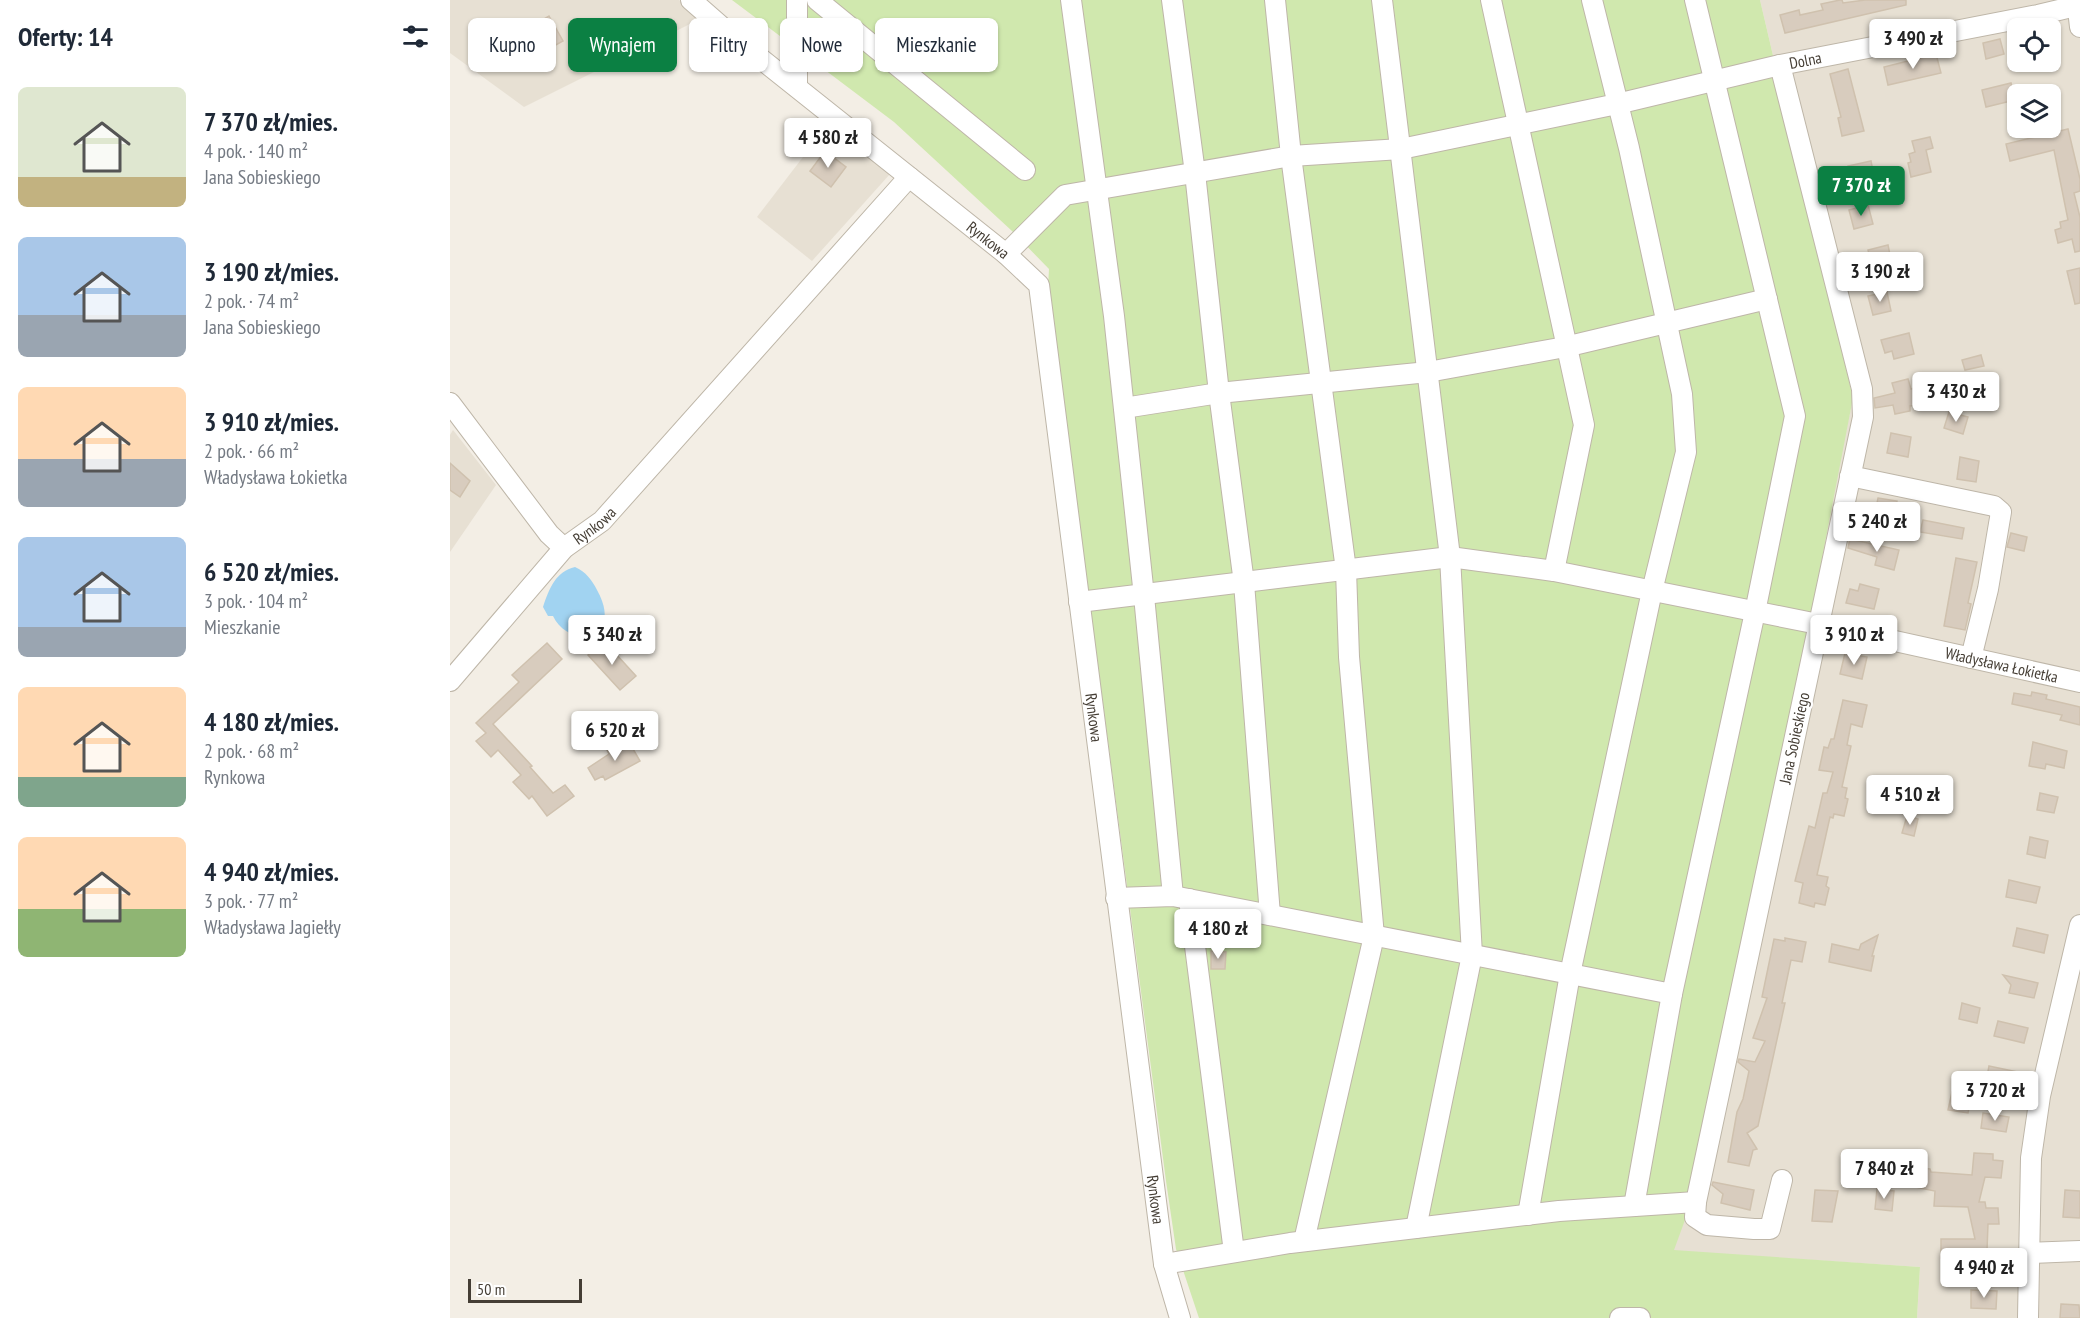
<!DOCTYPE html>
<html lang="pl">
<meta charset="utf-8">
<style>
body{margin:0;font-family:"PT Sans Narrow",sans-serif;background:#f2f2f3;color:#1f2937;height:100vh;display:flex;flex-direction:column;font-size:22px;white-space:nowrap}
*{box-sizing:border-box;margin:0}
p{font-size:20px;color:#747a83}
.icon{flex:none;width:33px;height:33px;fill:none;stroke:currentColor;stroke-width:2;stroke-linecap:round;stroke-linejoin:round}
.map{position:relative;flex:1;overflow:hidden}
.side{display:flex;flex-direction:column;background:#fff;width:450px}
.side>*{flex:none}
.hud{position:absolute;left:18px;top:18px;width:570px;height:54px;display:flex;gap:12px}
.controls{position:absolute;left:1557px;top:18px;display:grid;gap:12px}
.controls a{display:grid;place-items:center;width:54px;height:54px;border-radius:9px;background:#fff;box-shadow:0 2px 4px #0004;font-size:30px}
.scale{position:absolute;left:18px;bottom:15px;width:114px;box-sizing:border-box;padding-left:6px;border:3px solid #453e35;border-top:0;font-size:16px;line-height:21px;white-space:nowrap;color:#453e35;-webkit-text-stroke:4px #fff;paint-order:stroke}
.price{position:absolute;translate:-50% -51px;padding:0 14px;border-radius:6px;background:#fff;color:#222;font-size:20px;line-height:39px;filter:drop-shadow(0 2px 3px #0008)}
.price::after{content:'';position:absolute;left:50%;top:36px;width:18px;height:14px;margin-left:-9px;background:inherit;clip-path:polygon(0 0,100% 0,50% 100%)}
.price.active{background:#0b8043;color:#fff}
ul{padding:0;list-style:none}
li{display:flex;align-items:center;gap:18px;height:150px;padding:0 18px}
li span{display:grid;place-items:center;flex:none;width:168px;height:120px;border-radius:9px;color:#555}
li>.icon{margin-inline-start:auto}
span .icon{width:72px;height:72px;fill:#fffc;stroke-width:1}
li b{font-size:26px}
h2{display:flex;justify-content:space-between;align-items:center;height:72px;padding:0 18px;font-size:26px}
.pill{padding:0 21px;border-radius:9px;background:#fff;box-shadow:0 2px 4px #0004;font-size:21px;line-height:54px}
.pill.active{background:#0b8043;color:#fff}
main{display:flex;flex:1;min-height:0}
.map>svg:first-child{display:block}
.residential{fill:#e7e0d3;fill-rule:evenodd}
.green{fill:#d0e8ae}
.water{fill:#a1d3f1}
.building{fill:#d8ccbe;stroke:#cfc1ae;stroke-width:1.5}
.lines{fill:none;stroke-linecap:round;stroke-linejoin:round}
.minor-casing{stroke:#beb6a8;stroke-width:22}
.minor{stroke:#fff;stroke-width:20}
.labels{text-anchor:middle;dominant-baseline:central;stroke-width:4.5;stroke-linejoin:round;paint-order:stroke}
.street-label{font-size:16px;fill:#453e35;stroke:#fff}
</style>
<main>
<section class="side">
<h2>Oferty: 14<svg class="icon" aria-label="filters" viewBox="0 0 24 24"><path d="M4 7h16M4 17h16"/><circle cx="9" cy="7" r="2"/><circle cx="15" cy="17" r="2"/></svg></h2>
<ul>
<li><span style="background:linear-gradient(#dfe7d0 75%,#c2b280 0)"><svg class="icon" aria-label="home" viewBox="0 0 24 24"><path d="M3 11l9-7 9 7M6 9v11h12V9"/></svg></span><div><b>7 370 zł/mies.</b><p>4 pok. · 140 m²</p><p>Jana Sobieskiego</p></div></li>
<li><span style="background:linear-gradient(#a9c7e8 65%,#9aa5b1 0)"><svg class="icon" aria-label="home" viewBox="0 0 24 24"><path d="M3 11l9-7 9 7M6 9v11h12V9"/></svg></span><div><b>3 190 zł/mies.</b><p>2 pok. · 74 m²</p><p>Jana Sobieskiego</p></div></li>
<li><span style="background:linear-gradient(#ffd9b3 60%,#9aa5b1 0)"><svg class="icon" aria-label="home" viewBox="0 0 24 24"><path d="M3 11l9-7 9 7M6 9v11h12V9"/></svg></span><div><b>3 910 zł/mies.</b><p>2 pok. · 66 m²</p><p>Władysława Łokietka</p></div></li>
<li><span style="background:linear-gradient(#a9c7e8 75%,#9aa5b1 0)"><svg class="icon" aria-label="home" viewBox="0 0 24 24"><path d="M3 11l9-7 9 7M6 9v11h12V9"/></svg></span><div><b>6 520 zł/mies.</b><p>3 pok. · 104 m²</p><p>Mieszkanie</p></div></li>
<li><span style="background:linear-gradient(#ffd9b3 75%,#7fa58c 0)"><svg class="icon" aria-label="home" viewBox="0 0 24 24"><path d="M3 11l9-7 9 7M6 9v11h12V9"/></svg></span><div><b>4 180 zł/mies.</b><p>2 pok. · 68 m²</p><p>Rynkowa</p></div></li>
<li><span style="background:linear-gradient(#ffd9b3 60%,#8fb573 0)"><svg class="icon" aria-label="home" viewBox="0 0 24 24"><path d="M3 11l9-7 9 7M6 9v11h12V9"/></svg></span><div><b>4 940 zł/mies.</b><p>3 pok. · 77 m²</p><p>Władysława Jagiełły</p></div></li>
</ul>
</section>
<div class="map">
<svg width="1630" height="1318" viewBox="0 0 1630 1318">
<rect width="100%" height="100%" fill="#f3eee5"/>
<g class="residential">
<path d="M0 0H229L252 18 74 107 0 53Z"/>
<path d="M1310 0H1630V1318H1467L1470 1267 1223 1251 1403 398ZM1568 28H1600V62H1568ZM1568 94H1600V128H1568Z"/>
<path d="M376 127 440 174 362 261 307 217Z"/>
<path d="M3 430 46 485 0 552V435Z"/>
</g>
<path class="green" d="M282 0H1310L1403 398 1254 1168 1224 1250 1470 1267 1467 1318H749L726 1249 716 1181 598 287 599 269 562 231 444 122Z"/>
<path class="water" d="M125 567C136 572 142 580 147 590 175 640 119 650 103 616H98L93 607C99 589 106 571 125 567Z"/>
<g class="building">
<path d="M1390 0H1392L1393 3 1415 0H1456V5L1335 33 1330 15 1349 10 1350 15 1373 10 1371 4Z"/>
<path d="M99 16 113 41 95 51 82 26Z"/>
<path d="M1550 39 1554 54 1536 59 1533 43Z"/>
<path d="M1486 54 1491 73 1438 85 1434 67Z"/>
<path d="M1398 69 1414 131 1392 136 1388 118 1391 117 1380 74Z"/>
<path d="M1561 83 1565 100 1536 107 1532 90Z"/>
<path d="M1618 129 1630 179V191L1624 193 1630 217V251L1625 252 1622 239 1608 243 1605 230 1611 228 1610 222 1618 220 1604 150 1560 161 1556 144Z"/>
<path d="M1480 137 1483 148 1476 150 1481 172 1461 177 1458 163 1461 162 1459 154 1465 152 1462 141Z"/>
<path d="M375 151 396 167 381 187 360 171Z"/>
<path d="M1421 161 1425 182 1403 187 1398 166Z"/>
<path d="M1418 205 1423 224 1404 229 1399 210Z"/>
<path d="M1438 245 1442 265 1423 269 1418 250Z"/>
<path d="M1630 268V303L1625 304 1617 271Z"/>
<path d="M1437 292 1441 311 1423 315 1418 296Z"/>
<path d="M1459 333 1464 354 1444 359 1442 351 1435 353 1431 340Z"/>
<path d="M1531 355 1534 366 1515 370 1512 360Z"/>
<path d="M1458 379 1461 389 1465 388 1468 405 1460 406V411L1445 414 1443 405 1425 408 1424 398 1445 393 1442 383Z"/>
<path d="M1499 412 1518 417 1513 434 1494 428Z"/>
<path d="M1441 433 1461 437 1458 457 1437 453Z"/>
<path d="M1510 457 1529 461 1526 482 1507 479Z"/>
<path d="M0 463 20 481 10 497 0 490Z"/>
<path d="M1428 498 1447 501 1443 521 1424 518Z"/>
<path d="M1473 520 1514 528 1512 539 1470 532Z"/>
<path d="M1561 533 1577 537 1574 551 1557 547Z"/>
<path d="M1400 539 1449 550 1444 570 1425 565 1427 557 1398 548Z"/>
<path d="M1506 558 1527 562 1518 603 1521 604 1515 630 1494 626Z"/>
<path d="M1410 584 1429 589 1424 609 1396 603 1400 589 1408 591Z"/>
<path d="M154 641 186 676 170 690 138 655Z"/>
<path d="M97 643 112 659 43 724 82 766 80 767 103 793 115 785 124 796 97 816 82 796 79 799 63 782 71 775 48 750 41 757 26 741 36 733 26 723 69 682 62 675Z"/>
<path d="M1395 653 1417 657 1412 679 1390 674Z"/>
<path d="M1582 692 1597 695 1596 699 1630 707V725L1610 720 1612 715 1562 704 1564 693 1581 696Z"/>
<path d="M1393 700 1417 705 1412 727 1401 724 1397 745 1401 746 1392 787 1397 788 1395 798 1398 799 1394 816 1384 814 1383 818 1380 817 1367 875 1378 877 1376 886 1379 888 1375 905 1365 903 1364 907 1349 903 1353 883 1345 881 1359 826 1365 828 1373 793H1377L1383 772 1369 770 1374 747 1378 748 1381 739H1384Z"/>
<path d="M179 742 190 761 155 780 153 776 145 780 138 768 159 754 157 750 168 744 169 747Z"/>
<path d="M1583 742 1617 751 1614 768 1596 764 1595 769 1579 766Z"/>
<path d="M1590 793 1608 797 1604 813 1587 810Z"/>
<path d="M1457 816 1468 819 1464 836 1452 833Z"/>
<path d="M1580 837 1598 841 1595 858 1577 854Z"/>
<path d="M1559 880 1590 887 1586 903 1556 897Z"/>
<path d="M1567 928 1598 935 1594 953 1563 946Z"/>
<path d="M1428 935 1422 956H1424L1421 971 1379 962 1382 944 1409 950 1411 944Z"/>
<path d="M1335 938 1356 942 1352 962 1341 960 1332 1003H1335L1308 1126 1297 1133 1307 1149 1303 1150 1299 1166 1278 1162 1287 1112 1293 1099 1299 1071 1288 1062 1289 1059 1305 1062 1315 1041 1303 1038 1317 998 1312 997 1324 939 1335 941Z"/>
<path d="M761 951 776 952 775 969H761Z"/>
<path d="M1553 975 1588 983 1584 998 1559 993 1561 985Z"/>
<path d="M1512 1003 1530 1008 1527 1023 1509 1019Z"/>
<path d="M1548 1021 1578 1028 1574 1043 1544 1036Z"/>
<path d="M1539 1066 1568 1072 1564 1087 1536 1082Z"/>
<path d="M1508 1084 1523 1087 1518 1113 1498 1110 1502 1092 1506 1093Z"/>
<path d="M1533 1113 1559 1117 1556 1132 1531 1128Z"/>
<path d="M1524 1153 1543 1154V1160L1553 1161 1551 1178 1535 1177 1529 1202H1535L1536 1208H1548L1549 1224H1538L1537 1250H1547V1268L1532 1270V1268L1516 1267V1257L1491 1258V1239H1525L1518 1207 1484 1206 1485 1191 1450 1184 1452 1166 1480 1169 1481 1172 1522 1175Z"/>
<path d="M1263 1182 1304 1190 1300 1210 1271 1203 1273 1194 1262 1185Z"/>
<path d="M1427 1189 1444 1191 1442 1211 1425 1209Z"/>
<path d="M1365 1190 1388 1191 1382 1222 1362 1221Z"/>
<path d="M1615 1190 1630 1191V1218L1613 1217Z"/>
<path d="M1521 1290 1547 1291 1546 1309 1521 1308Z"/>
<path d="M1611 1304 1629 1305 1630 1318H1610Z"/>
</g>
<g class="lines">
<defs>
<g id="minor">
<path id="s1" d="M241 0 281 35 556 254 589 285 714 1264 730 1318"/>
<path d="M367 0 575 170"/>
<path d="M621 0 664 316 694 596 723 896"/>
<path d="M722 0 745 173 769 393 794 583 820 915"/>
<path d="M825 0 841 156 896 570 899 657 924 936 854 1241"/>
<path d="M932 0 1000 557 1022 955 966 1228"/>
<path d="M1041 0 1134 425 1104 571"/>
<path d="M1627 0 1630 27"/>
<path d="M1330 65 1412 389 1413 417 1246 1202 1245 1217 1257 1225 1304 1229H1320L1332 1180"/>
<path d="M347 87V0"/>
<path id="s2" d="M556 254 615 195 841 156 951 149 1167 104 1330 65 1588 15 1630 5"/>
<path d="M0 403 99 534 114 548"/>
<path d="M674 408 769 393 978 372 1115 347 1317 299"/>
<path d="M1400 476 1544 506 1551 512 1538 589 1521 658"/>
<path id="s3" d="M629 602 1000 557 1104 571 1368 624 1630 682"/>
<path id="s4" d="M0 681 114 548 152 521 459 177"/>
<path d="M666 898 723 896 1222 994 1305 612 1345 416 1245 0"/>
<path d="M739 899 784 1252"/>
<path d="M1184 1206 1222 994"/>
<path d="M1078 1215 1120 974 1202 591 1236 452 1232 394 1179 148 1142 0"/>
<path d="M1579 1253 1630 1251"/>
<path d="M714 1264 840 1243 1109 1211 1246 1202"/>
<path d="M1170 1318H1190"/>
<path d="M1578 1318 1581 1158 1590 1096 1630 925"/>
</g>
</defs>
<use href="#minor" class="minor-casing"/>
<use href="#minor" class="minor"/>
</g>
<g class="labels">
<g class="street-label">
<text stroke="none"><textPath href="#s2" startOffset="837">Dolna</textPath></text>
<text stroke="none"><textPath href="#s1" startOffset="382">Rynkowa</textPath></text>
<text stroke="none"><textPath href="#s4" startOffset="213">Rynkowa</textPath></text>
<text stroke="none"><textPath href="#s3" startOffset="936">Władysława Łokietka</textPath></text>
<text stroke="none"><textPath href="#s1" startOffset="886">Rynkowa</textPath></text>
<text transform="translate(1344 738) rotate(-78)">Jana Sobieskiego</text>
<text stroke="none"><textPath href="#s1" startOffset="1372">Rynkowa</textPath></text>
</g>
</g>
</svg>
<div class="controls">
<a><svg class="icon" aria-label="locate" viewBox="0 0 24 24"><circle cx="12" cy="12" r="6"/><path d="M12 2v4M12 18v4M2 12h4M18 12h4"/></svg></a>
<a><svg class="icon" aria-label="layers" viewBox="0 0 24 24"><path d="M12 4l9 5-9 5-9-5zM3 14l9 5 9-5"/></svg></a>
</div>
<div class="scale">50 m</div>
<b class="price" style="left:1463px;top:70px">3 490 zł</b>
<b class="price" style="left:378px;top:169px">4 580 zł</b>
<b class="price active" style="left:1411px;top:217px">7 370 zł</b>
<b class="price" style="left:1430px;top:303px">3 190 zł</b>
<b class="price" style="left:1506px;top:423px">3 430 zł</b>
<b class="price" style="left:1427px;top:553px">5 240 zł</b>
<b class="price" style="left:162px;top:666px">5 340 zł</b>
<b class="price" style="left:1404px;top:666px">3 910 zł</b>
<b class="price" style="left:165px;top:762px">6 520 zł</b>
<b class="price" style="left:1460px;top:826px">4 510 zł</b>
<b class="price" style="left:768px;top:960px">4 180 zł</b>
<b class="price" style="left:1545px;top:1122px">3 720 zł</b>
<b class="price" style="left:1434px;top:1200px">7 840 zł</b>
<b class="price" style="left:1534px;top:1299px">4 940 zł</b>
<div class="hud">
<a class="pill">Kupno</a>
<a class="pill active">Wynajem</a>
<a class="pill">Filtry</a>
<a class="pill">Nowe</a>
<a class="pill">Mieszkanie</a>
</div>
</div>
</main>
